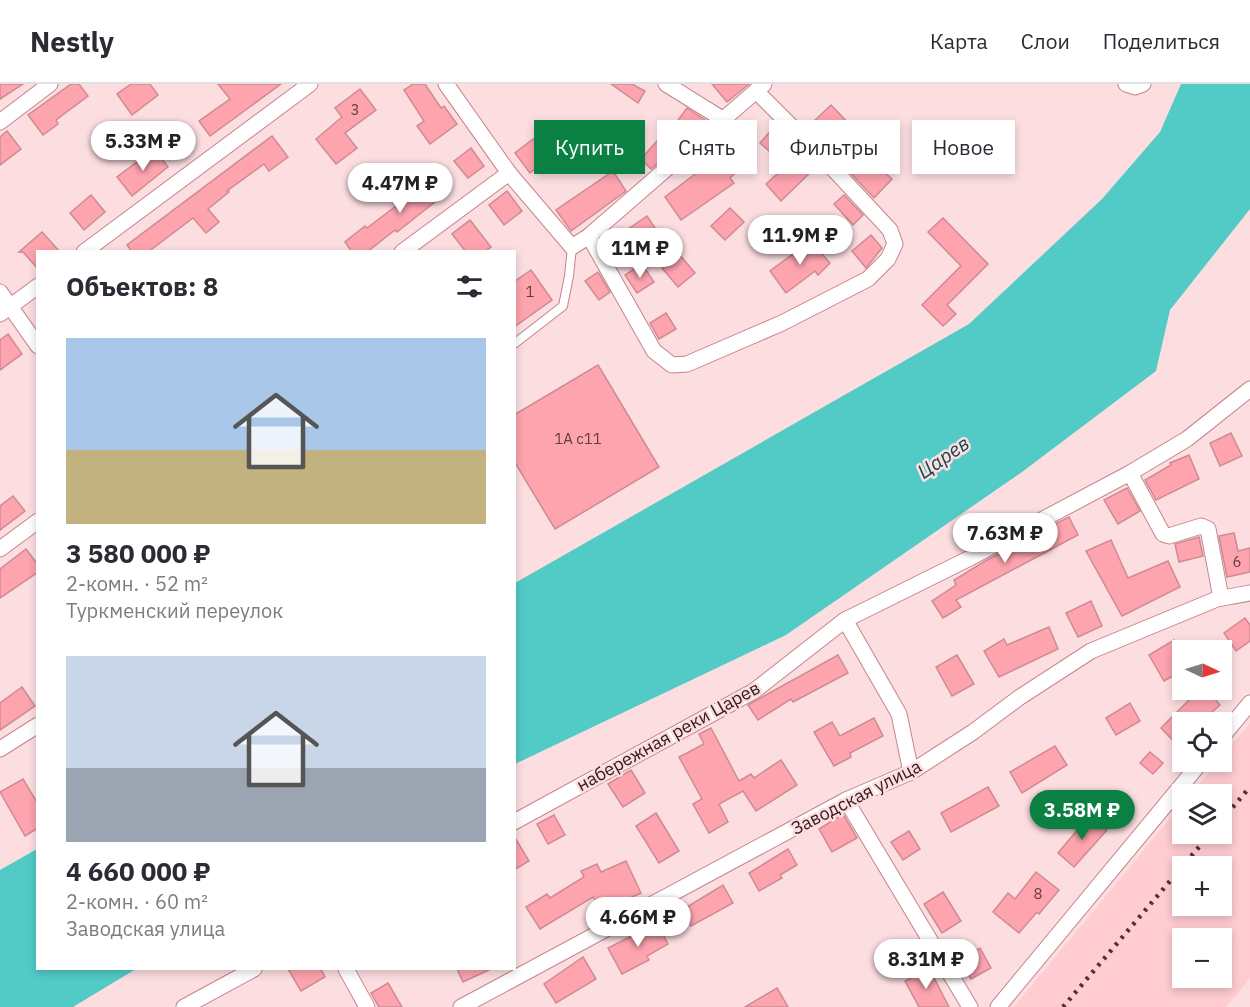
<!DOCTYPE html>
<html lang="ru">
<meta charset="utf-8">
<style>
body{margin:0;font-family:"IBM Plex Sans",sans-serif;background:#f2f2f3;color:#2b2b33;height:100vh;display:flex;flex-direction:column;font-size:22px;white-space:nowrap}
*{box-sizing:border-box;margin:0}
p{font-size:20px;color:#7c7c81}
.icon{flex:none;width:33px;height:33px;fill:none;stroke:currentColor;stroke-width:2;stroke-linecap:round;stroke-linejoin:round}
.map{position:relative;flex:1;overflow:hidden}
.panel{position:absolute;left:36px;top:166px;width:480px;height:720px;display:flex;flex-direction:column;background:#fff;border-radius:0px;box-shadow:0 3px 9px #0003}
.panel>*{flex:none}
.hud{position:absolute;left:534px;top:36px;width:570px;height:54px;display:flex;gap:12px}
.needle{width:39px;rotate:94deg}
.controls{position:absolute;left:1172px;top:556px;display:grid;gap:12px}
.controls a{display:grid;place-items:center;width:60px;height:60px;border-radius:0px;background:#fff;box-shadow:0 3px 9px #0003;font-size:30px}
.price{position:absolute;translate:-50% -51px;padding:0 14px;border-radius:21px;background:#fff;color:#222;font-size:20px;line-height:39px;filter:drop-shadow(0 2px 3px #0008)}
.price::after{content:'';position:absolute;left:50%;top:36px;width:18px;height:14px;margin-left:-9px;background:inherit;clip-path:polygon(0 0,100% 0,50% 100%)}
.price.on{background:#0b8043;color:#fff}
ul{padding:0;list-style:none}
li{display:grid;align-content:center;gap:12px;height:318px;padding:0 30px}
li span{display:grid;place-items:center;height:186px;border-radius:0px;color:#555}
li>.icon{margin-inline-start:auto}
span .icon{width:108px;height:108px;fill:#fffc;stroke-width:1}
li b{font-size:26px}
h2{display:flex;justify-content:space-between;align-items:center;height:72px;padding:0 30px;font-size:26px}
.pill{padding:0 21px;border-radius:0px;background:#fff;box-shadow:0 3px 9px #0003;font-size:21px;line-height:54px}
.pill.on{background:#0b8043;color:#fff}
header{display:flex;align-items:center;gap:36px;box-sizing:border-box;height:84px;padding:0 30px;background:#fff;border-bottom:2px solid #e1e1e2}
header strong{font-size:28px}
nav{display:flex;gap:33px;margin-inline-start:auto;font-size:21px}
.map>svg:first-child{display:block}
.built{fill:#feccd1;fill-rule:evenodd}
.water{fill:#52cbc7}
.building{fill:#fea4af;stroke:#cf8a92;stroke-width:1.5}
.lines{fill:none;stroke-linecap:round;stroke-linejoin:round}
.service-casing{stroke:#c7838b;stroke-width:10}
.minor-casing{stroke:#c7838b;stroke-width:17}
.service{stroke:#fff;stroke-width:8}
.minor{stroke:#fff;stroke-width:15}
.rail{stroke:#4f3337;stroke-width:4.5;stroke-dasharray:3 6;stroke-linecap:butt}
.labels{text-anchor:middle;dominant-baseline:central;stroke-width:5;stroke-linejoin:round;paint-order:stroke}
.number-label{font-size:15px;fill:#663c42}
.street-label{font-size:18px;fill:#34191d;stroke:#fcdee1}
.water-label{font-size:20px;font-style:italic;fill:#114746;stroke:#fcdee1}
</style>
<header>
<strong>Nestly</strong>
<nav><a>Карта</a><a>Слои</a><a>Поделиться</a></nav>
</header>
<div class="map">
<svg width="1250" height="923" viewBox="0 0 1250 923">
<rect width="100%" height="100%" fill="#fcdee1"/>
<path class="built" d="M1250 639V894L1226 923H1014L1182 720V750H1221V711H1190L1217 678H1221V674ZM1182 783H1221V822H1182ZM1182 855H1221V894H1182Z"/>
<g class="water">
<path d="M1181 0H1250V125L1170 226 1156 287 1022 388 786 551 515 680V499L969 240 1102 115 1160 48Z"/>
<path d="M37 765 38 885H136L73 923H0V786Z"/>
</g>
<g class="building">
<path d="M0 0H23L0 15Z"/>
<path d="M71 0H79L88 12 56 36 58 40 43 51 28 31Z"/>
<path d="M131 0H150L158 11 132 31 117 10Z"/>
<path d="M218 0H281L210 52 199 37 230 15Z"/>
<path d="M413 0H425L441 24 444 22 457 40 430 60 417 42 424 37 404 6Z"/>
<path d="M611 0H632L645 7 638 19Z"/>
<path d="M712 0H749L727 18Z"/>
<path d="M360 5 376 26 345 49 357 64 336 80 316 55 342 33 335 24Z"/>
<path d="M831 21 855 46 847 53 892 95 874 114 845 83 848 80 810 41Z"/>
<path d="M687 24 705 36 688 53 673 43Z"/>
<path d="M774 43 817 82 781 117 766 100 786 82 760 59Z"/>
<path d="M734 46 756 69 730 94 734 99 681 136 665 113 724 68 718 62Z"/>
<path d="M7 47 21 65 0 81V53Z"/>
<path d="M272 52 288 73 269 87 264 80 227 107 229 108 208 125 219 138 206 149 193 134 148 168H132L127 161Z"/>
<path d="M533 55 548 75 530 89 515 69Z"/>
<path d="M657 57 670 69 651 85 641 75Z"/>
<path d="M471 64 484 82 468 94 454 77Z"/>
<path d="M154 65 168 83 132 112 117 93Z"/>
<path d="M434 87 450 106 397 148 395 146 367 168H352L345 158 365 142 367 144 417 106 414 103Z"/>
<path d="M613 87 626 107 571 147 556 126Z"/>
<path d="M507 107 522 127 504 141 489 121Z"/>
<path d="M91 111 105 128 84 146 70 129Z"/>
<path d="M844 111 863 131 853 141 834 120Z"/>
<path d="M730 124 744 138 725 156 711 142Z"/>
<path d="M647 132 661 153 635 171 621 150Z"/>
<path d="M943 134 988 180 947 221 956 230 943 242 922 221 961 182 928 148Z"/>
<path d="M470 136 491 163 484 168H466L452 150Z"/>
<path d="M42 148 60 168H38V185L23 168H19Z"/>
<path d="M871 151 882 164 866 184 852 167Z"/>
<path d="M807 153 830 179 818 191 815 187 786 209 770 187 797 167 794 164Z"/>
<path d="M679 170 695 189 678 203 662 184Z"/>
<path d="M642 180 654 198 637 209 625 191Z"/>
<path d="M531 186 552 216 514 243V198Z"/>
<path d="M598 188 610 208 599 216 585 197Z"/>
<path d="M666 229 676 245 659 255 650 239Z"/>
<path d="M8 250 22 270 0 286V256Z"/>
<path d="M598 281 659 383 555 445 514 377V331Z"/>
<path d="M1231 349 1242 372 1220 382 1210 359Z"/>
<path d="M1189 371 1199 395 1156 416 1145 396 1171 381 1170 379Z"/>
<path d="M1127 404 1140 427 1118 440 1104 416Z"/>
<path d="M13 412 25 427 0 446V422Z"/>
<path d="M1069 433 1078 451 956 516 961 523 943 534 932 517 956 501 954 496 987 476 1034 453 1033 451Z"/>
<path d="M1234 449 1238 467 1250 464V488L1227 493 1219 452Z"/>
<path d="M1199 453 1203 472 1179 478 1175 460Z"/>
<path d="M1111 456 1128 494 1168 477 1180 503 1122 532 1086 467Z"/>
<path d="M26 465 38 481V488L0 514V485Z"/>
<path d="M1091 517 1102 542 1078 553 1066 529Z"/>
<path d="M1245 534 1250 541V557L1236 567 1224 549Z"/>
<path d="M1049 543 1058 565 999 593 984 567 1004 555 1007 561Z"/>
<path d="M1174 556 1182 569V587L1164 597 1149 571Z"/>
<path d="M838 571 848 589 793 618 791 615 758 636 748 621Z"/>
<path d="M957 571 974 600 952 612 936 583Z"/>
<path d="M22 603 35 622 0 646V619Z"/>
<path d="M1199 606H1207L1220 621 1200 639H1182V666L1161 644Z"/>
<path d="M1130 619 1140 637 1116 651 1106 634Z"/>
<path d="M874 634 883 652 850 669 851 673 834 682 814 648 832 638 840 652Z"/>
<path d="M711 644 739 697 751 690 754 694 781 676 797 701 756 727 743 707 719 720 728 738 709 749 693 720 702 715 679 673 704 660 699 650Z"/>
<path d="M1055 662 1067 681 1022 709 1010 688Z"/>
<path d="M1150 668 1163 679 1153 690 1140 679Z"/>
<path d="M631 686 645 709 623 723 608 700Z"/>
<path d="M23 695 38 720V744L25 752 0 708Z"/>
<path d="M988 703 999 722 951 748 941 729Z"/>
<path d="M656 729 679 767 659 779 636 742Z"/>
<path d="M843 730 857 754 832 768 819 745Z"/>
<path d="M554 731 565 751 548 760 537 740Z"/>
<path d="M1090 731 1107 746 1074 783 1058 769Z"/>
<path d="M909 747 920 765 903 776 891 758Z"/>
<path d="M514 752 529 777 514 786Z"/>
<path d="M788 765 797 781 780 791 782 794 759 807 749 789Z"/>
<path d="M626 777 641 809 600 827 593 813 540 845 526 823 547 810 550 814 584 793 581 787 597 780 601 788Z"/>
<path d="M1036 788 1059 806 1039 830 1037 828 1019 849 993 828 1008 809 1015 815Z"/>
<path d="M723 801 733 819 691 842 682 826Z"/>
<path d="M943 808 961 837 942 849 924 820Z"/>
<path d="M657 839 668 860 647 872 649 876 622 890 608 864Z"/>
<path d="M980 864 991 884 971 895 960 876Z"/>
<path d="M583 873 596 895 556 919 544 900Z"/>
<path d="M929 884 949 923H919L905 897Z"/>
<path d="M288 885H321L325 893 301 907Z"/>
<path d="M457 885H491L463 898Z"/>
<path d="M388 899 402 923H379L371 909Z"/>
<path d="M777 904 788 923H745Z"/>
</g>
<g class="lines">
<defs>
<path id="service" d="M514 260 563 222 569 192 572 163"/>
<g id="minor">
<path d="M446 0 509 89 572 163 589 152 764 0"/>
<path d="M666 0 724 36"/>
<path d="M1126 0 1135 3 1143 0"/>
<path d="M0 38 50 0"/>
<path d="M589 152 654 267 672 281 687 280 782 239 868 195 888 175 895 160 890 146 825 76 756 7"/>
<path d="M84 168 310 0"/>
<path d="M402 168 509 89"/>
<path d="M0 208 38 262"/>
<path d="M0 230 38 202"/>
<path d="M1130 389 1163 450 1169 452 1201 442 1208 445 1221 514"/>
<path d="M0 465 38 437"/>
<path d="M845 536 899 630 911 688"/>
<path d="M1221 654 1250 619"/>
<path d="M0 665 38 641"/>
<path d="M846 716 970 923"/>
<path d="M514 738 754 607 845 536 970 474 1130 389 1187 355 1250 305"/>
<path d="M346 885 367 923"/>
<path d="M184 923 254 885"/>
<path d="M461 923 846 716 911 688 973 648 1020 613 1091 567 1217 515 1250 509"/>
<path d="M998 923 1201 678"/>
</g>
</defs>
<use href="#service" class="service-casing"/>
<use href="#minor" class="minor-casing"/>
<use href="#service" class="service"/>
<use href="#minor" class="minor"/>
<g class="rail">
<path d="M1221 737 1250 703"/>
<path d="M1063 923 1210 750"/>
</g>
</g>
<g class="labels">
<g class="number-label">
<text x="355" y="25">3</text>
<text x="530" y="207">1</text>
<text x="578" y="354">1А с11</text>
<text x="1237" y="477">6</text>
<text x="1038" y="809">8</text>
</g>
<g class="street-label">
<text transform="translate(668 652) rotate(-29)">набережная реки Царев</text>
<text transform="translate(856 713) rotate(-27)">Заводская улица</text>
</g>
<g class="water-label">
<text transform="translate(943 373) rotate(-35)">Царев</text>
</g>
</g>
</svg>
<div class="controls">
<a><svg class="needle" viewBox="-14 -14 28 28"><path d="M0-13l5 13h-10z" fill="#e53935"/><path d="M0 13l5-13h-10z" fill="#7c7c81"/></svg></a>
<a><svg class="icon" aria-label="locate" viewBox="0 0 24 24"><circle cx="12" cy="12" r="6"/><path d="M12 2v4M12 18v4M2 12h4M18 12h4"/></svg></a>
<a><svg class="icon" aria-label="layers" viewBox="0 0 24 24"><path d="M12 4l9 5-9 5-9-5zM3 14l9 5 9-5"/></svg></a>
<a>+</a>
<a>−</a>
</div>
<b class="price" style="left:143px;top:88px">5.33M ₽</b>
<b class="price" style="left:400px;top:130px">4.47M ₽</b>
<b class="price" style="left:800px;top:182px">11.9M ₽</b>
<b class="price" style="left:640px;top:195px">11M ₽</b>
<b class="price" style="left:1005px;top:480px">7.63M ₽</b>
<b class="price on" style="left:1082px;top:757px">3.58M ₽</b>
<b class="price" style="left:638px;top:864px">4.66M ₽</b>
<b class="price" style="left:926px;top:906px">8.31M ₽</b>
<div class="hud">
<a class="pill on">Купить</a>
<a class="pill">Снять</a>
<a class="pill">Фильтры</a>
<a class="pill">Новое</a>
</div>
<section class="panel">
<h2>Объектов: 8<svg class="icon" aria-label="filters" viewBox="0 0 24 24"><path d="M4 7h16M4 17h16"/><circle cx="9" cy="7" r="2"/><circle cx="15" cy="17" r="2"/></svg></h2>
<ul>
<li><span style="background:linear-gradient(#a9c7e8 60%,#c2b280 0)"><svg class="icon" aria-label="home" viewBox="0 0 24 24"><path d="M3 11l9-7 9 7M6 9v11h12V9"/></svg></span><div><b>3 580 000 ₽</b><p>2-комн. · 52 m²</p><p>Туркменский переулок</p></div></li>
<li><span style="background:linear-gradient(#c9d6e8 60%,#9aa5b1 0)"><svg class="icon" aria-label="home" viewBox="0 0 24 24"><path d="M3 11l9-7 9 7M6 9v11h12V9"/></svg></span><div><b>4 660 000 ₽</b><p>2-комн. · 60 m²</p><p>Заводская улица</p></div></li>
</ul>
</section>
</div>
